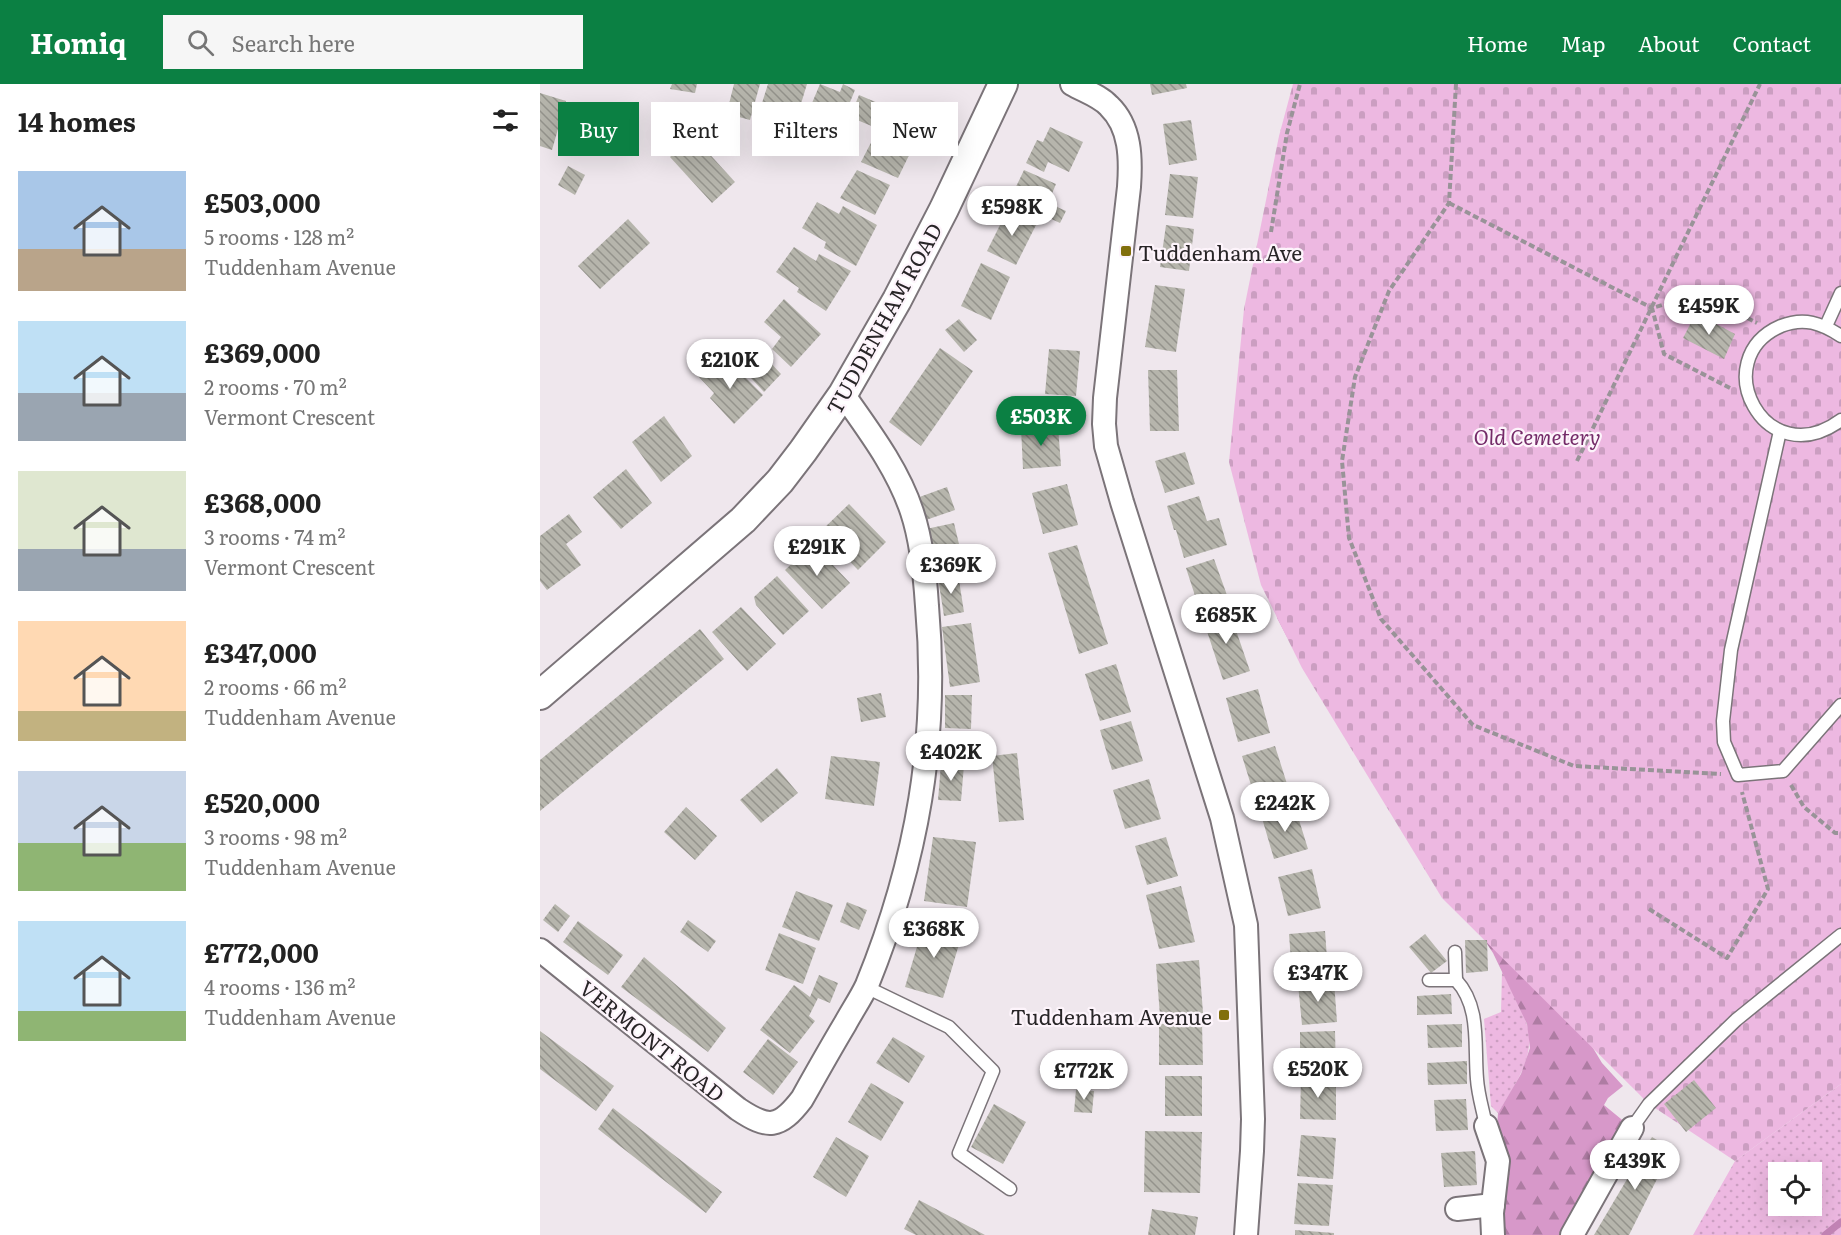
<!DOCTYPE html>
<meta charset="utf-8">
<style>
body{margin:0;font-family:Literata,serif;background:#f6f6f6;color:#222;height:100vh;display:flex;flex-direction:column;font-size:22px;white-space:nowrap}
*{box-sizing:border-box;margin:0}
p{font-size:20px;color:#767676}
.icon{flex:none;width:33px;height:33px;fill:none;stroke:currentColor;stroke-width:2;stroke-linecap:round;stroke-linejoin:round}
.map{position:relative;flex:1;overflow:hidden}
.side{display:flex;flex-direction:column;background:#fff;width:540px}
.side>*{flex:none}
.top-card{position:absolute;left:18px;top:18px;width:570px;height:54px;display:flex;gap:12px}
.buttons{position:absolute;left:1228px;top:1078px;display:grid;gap:12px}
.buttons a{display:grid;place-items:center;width:54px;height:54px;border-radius:0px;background:#fff;box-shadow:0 6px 24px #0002;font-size:30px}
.price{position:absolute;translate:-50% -51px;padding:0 14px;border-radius:21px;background:#fff;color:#222;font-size:20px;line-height:39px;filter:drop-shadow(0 2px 3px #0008)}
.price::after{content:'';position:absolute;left:50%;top:36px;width:18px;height:14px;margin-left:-9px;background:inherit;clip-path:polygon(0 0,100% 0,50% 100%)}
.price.on{background:#0b8043;color:#fff}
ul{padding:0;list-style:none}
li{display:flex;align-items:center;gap:18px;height:150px;padding:0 18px}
li span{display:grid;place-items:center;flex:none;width:168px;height:120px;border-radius:0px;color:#555}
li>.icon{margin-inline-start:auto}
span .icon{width:72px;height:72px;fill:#fffc;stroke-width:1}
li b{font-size:26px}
h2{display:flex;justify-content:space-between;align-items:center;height:72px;padding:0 18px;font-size:26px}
.tag{padding:0 21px;border-radius:0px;background:#fff;box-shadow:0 6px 24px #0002;font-size:21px;line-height:54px}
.tag.on{background:#0b8043;color:#fff}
header{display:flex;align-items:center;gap:36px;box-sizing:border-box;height:84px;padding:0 30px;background:#0b8043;color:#fff}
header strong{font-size:28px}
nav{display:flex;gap:33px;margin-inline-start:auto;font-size:21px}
.search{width:420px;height:54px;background:#f6f6f6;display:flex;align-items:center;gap:15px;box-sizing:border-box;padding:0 21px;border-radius:0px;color:#767676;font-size:22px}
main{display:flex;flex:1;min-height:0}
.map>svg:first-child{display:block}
.grass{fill:url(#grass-dots);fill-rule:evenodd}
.forest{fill:url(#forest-firs)}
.cemetery{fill:url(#cemetery-stones)}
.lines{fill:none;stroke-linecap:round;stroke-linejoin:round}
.stream{stroke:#c284b5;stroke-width:7}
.building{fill:url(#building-back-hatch)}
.service-casing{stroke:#7b7479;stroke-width:15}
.minor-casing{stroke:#7b7479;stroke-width:26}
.tertiary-casing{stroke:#7b7479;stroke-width:32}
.path{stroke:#999398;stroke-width:4;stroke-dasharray:6 3;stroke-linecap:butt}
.service{stroke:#fff;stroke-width:12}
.minor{stroke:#fff;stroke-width:22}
.tertiary{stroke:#fff;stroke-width:28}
.poi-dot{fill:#816f0c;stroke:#fdf4fb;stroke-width:2}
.labels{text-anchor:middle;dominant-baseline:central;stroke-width:4.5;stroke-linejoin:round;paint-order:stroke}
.poi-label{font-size:21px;fill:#282527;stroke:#fdf4fb;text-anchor:start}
.street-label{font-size:21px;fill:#282527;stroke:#fdf4fb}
.park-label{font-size:21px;font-style:italic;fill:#742a68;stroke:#fdf4fb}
</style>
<header>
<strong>Homiq</strong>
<div class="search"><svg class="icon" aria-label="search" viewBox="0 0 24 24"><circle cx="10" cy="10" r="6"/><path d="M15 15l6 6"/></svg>Search here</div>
<nav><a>Home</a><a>Map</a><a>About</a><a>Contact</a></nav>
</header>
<main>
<section class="side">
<h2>14 homes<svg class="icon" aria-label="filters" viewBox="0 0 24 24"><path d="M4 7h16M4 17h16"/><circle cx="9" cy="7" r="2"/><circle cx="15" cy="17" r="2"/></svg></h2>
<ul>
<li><span style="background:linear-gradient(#a9c7e8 65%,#b9a48a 0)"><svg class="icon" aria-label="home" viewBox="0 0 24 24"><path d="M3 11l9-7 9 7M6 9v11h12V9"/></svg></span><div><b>£503,000</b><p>5 rooms · 128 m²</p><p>Tuddenham Avenue</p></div></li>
<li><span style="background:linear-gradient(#bfe0f5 60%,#9aa5b1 0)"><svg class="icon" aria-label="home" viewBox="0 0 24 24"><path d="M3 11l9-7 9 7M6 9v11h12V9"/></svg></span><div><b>£369,000</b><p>2 rooms · 70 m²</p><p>Vermont Crescent</p></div></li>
<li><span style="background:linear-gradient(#dfe7d0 65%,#9aa5b1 0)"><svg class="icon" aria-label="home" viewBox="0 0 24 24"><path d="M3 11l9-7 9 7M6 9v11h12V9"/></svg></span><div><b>£368,000</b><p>3 rooms · 74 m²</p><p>Vermont Crescent</p></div></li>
<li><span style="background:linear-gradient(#ffd9b3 75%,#c2b280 0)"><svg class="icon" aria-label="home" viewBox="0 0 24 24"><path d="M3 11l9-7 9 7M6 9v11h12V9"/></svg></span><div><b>£347,000</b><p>2 rooms · 66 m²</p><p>Tuddenham Avenue</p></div></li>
<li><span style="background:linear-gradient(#c9d6e8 60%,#8fb573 0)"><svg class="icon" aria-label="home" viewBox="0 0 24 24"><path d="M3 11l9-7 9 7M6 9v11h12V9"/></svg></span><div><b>£520,000</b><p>3 rooms · 98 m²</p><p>Tuddenham Avenue</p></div></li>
<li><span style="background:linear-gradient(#bfe0f5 75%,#8fb573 0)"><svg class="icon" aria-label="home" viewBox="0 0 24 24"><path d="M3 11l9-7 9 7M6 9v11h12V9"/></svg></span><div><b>£772,000</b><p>4 rooms · 136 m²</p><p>Tuddenham Avenue</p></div></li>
</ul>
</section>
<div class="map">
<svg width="1301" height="1151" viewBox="0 0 1301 1151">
<defs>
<pattern id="grass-dots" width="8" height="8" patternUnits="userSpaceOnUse" patternTransform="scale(1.5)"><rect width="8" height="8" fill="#edb8e1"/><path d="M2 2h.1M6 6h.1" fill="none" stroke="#cb9ec1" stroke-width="1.8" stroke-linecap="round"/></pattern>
<pattern id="forest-firs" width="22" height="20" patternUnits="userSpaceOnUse" patternTransform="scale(1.5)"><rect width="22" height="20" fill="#d798c9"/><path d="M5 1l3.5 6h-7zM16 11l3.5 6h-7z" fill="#ae7ca3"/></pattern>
<pattern id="cemetery-stones" width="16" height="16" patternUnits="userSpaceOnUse" patternTransform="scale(1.5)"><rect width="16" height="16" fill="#edb8e1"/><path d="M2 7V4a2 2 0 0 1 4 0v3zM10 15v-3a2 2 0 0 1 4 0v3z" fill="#cb9ec1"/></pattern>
<pattern id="building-back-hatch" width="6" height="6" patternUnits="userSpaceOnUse" patternTransform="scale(1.5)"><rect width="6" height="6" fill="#b6b5ac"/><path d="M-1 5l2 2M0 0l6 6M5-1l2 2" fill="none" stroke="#94938c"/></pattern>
</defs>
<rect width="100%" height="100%" fill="#efe7ed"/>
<g class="grass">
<path d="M962 887C970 904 980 921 986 938 998 971 974 1002 958 1029L951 1022 944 935 961 928Z"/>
<path d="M1301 1000V1151H1153L1195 1077ZM1239 1089H1272V1122H1239Z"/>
</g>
<path class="forest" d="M735 515 1053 964 1062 979 1083 1002 1068 1014 1064 1021 1092 1044 1032 1151H949L958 1029 981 990 990 964 987 940 953 869 857 724 747 553 737 534Z"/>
<path class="cemetery" d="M753 0H1301V1000L1195 1077 1109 1020 902 814 762 584 721 501 689 378 704 225 739 52Z"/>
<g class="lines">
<path class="stream" d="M1285 1151 1301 1138"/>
</g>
<g class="building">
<path d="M132 0H157L155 9 130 5Z"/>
<path d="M194 0H220L210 36 199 33 195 39 191 38 189 35 192 20H189Z"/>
<path d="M228 0H267L260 23 249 19 246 33 241 35 234 33 232 28V22L222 19Z"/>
<path d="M280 0 300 8 303 0 315 6 299 45 267 31Z"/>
<path d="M610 0H646L647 4 612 11Z"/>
<path d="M0 9 26 17 12 66 0 62Z"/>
<path d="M319 11 345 22 347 19 374 28 372 33 380 38 372 59 310 33Z"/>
<path d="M651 36 657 76 629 81 623 40Z"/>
<path d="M510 43 543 58 529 88 508 78 504 88 486 79 497 56 503 58Z"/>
<path d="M337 47 373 63 358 94 321 78Z"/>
<path d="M153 52 195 98 172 119 130 73Z"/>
<path d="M28 82 45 91 35 111 18 101Z"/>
<path d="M317 86 350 101 335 131 300 114Z"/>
<path d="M484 86 516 100 508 119 526 127 520 139 486 123 489 116 473 109Z"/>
<path d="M630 90 658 93 653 134 625 131Z"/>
<path d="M277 118 299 130 303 122 337 141 316 182 284 164 286 158 262 144Z"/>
<path d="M468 125 497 139 476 181 447 167Z"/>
<path d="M88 135 110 159 60 205 38 182Z"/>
<path d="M626 141 654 145 649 187 620 183Z"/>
<path d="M254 163 276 177 279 170 311 187 286 227 257 208 259 204 236 188Z"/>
<path d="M441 179 470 193 451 236 421 222Z"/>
<path d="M615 201 645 205 636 268 605 263Z"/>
<path d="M244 215 281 250 251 283 232 265 241 253 224 238Z"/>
<path d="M1156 229 1195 250 1184 275 1143 254Z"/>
<path d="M419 235 437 256 424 268 405 246Z"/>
<path d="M211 258 241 290 224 308 194 276Z"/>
<path d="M400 264 433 287 381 362 349 338Z"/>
<path d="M509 265 540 267 536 312 505 310Z"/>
<path d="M177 274 193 290 197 285 223 311 194 340 170 314 174 309 158 292Z"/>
<path d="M608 286H637L639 347H610Z"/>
<path d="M124 332 152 372 121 398 92 358Z"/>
<path d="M518 342 521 382 483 385 481 344Z"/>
<path d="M645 368 655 400 625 409 615 377Z"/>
<path d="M86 385 112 419 81 445 53 413Z"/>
<path d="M527 400 538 441 503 450 492 409Z"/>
<path d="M407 403 415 426 383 437 374 415Z"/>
<path d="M659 412 667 437 679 434 687 461 644 474 636 446H634L627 422Z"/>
<path d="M309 420 346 458 318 486 281 447Z"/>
<path d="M29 430 42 448 26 460 41 481 7 506 0 497V452Z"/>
<path d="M414 439 423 477 395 484 386 445Z"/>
<path d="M273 460 310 499 282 525 245 486Z"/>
<path d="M537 461 568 560 539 570 508 469Z"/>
<path d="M674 475 688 514 659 524 646 484Z"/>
<path d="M418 490 424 528 404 532 398 494Z"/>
<path d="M237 492 269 527 243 551 216 521 214 513Z"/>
<path d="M201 523 236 560 207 587 172 548Z"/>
<path d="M689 526 710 587 683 596 663 535Z"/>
<path d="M431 539 440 598 410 603 402 543Z"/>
<path d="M160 545 184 575 0 727V676Z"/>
<path d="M576 580 591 628 560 637 545 590Z"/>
<path d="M718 605 730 649 698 658 686 614Z"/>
<path d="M341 609 346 633 321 638 317 614Z"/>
<path d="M405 611H432L431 645 405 644Z"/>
<path d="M591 637 603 677 572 686 560 646Z"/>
<path d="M735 662 748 703 715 714 702 672Z"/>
<path d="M477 669 484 736 459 738 452 672Z"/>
<path d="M291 672 340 678 334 722 285 715Z"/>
<path d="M401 680 424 681 421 717 398 716Z"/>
<path d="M237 684 258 709 221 739 200 716Z"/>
<path d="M609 695 621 735 585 745 573 706Z"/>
<path d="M146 723 177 752 155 776 124 748Z"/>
<path d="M755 723 768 765 734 775 722 734Z"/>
<path d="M393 753 436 758 427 823 384 817Z"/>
<path d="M626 753 638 792 607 801 595 762Z"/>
<path d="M772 785 781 824 748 832 738 793Z"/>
<path d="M641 802 655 858 619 865 606 811Z"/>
<path d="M256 807 293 821 279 857 242 843Z"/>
<path d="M307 818 327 826 319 846 300 838Z"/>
<path d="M15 820 30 832 18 848 3 836Z"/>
<path d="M148 836 176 857 168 868 140 848Z"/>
<path d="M385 836 423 847 403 914 365 903Z"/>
<path d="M38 837 83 871 68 891 23 858Z"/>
<path d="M785 847 788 888 752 891 749 850Z"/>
<path d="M239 849 276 864 263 900 225 886Z"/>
<path d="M885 850 907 877 891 889 869 863Z"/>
<path d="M925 856H947L948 887 926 889Z"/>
<path d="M104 873 186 944 168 968 81 903Z"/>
<path d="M659 876 663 929 620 932 616 880Z"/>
<path d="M279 891 298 899 290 919 278 914 269 932 275 937 250 969 220 946 254 901 270 913Z"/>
<path d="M794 897 797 938 762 941 758 900Z"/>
<path d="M911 910 912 930 877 931V912Z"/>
<path d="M662 939 663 981H619V940Z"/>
<path d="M922 940V963L888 964 887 941Z"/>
<path d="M0 947 74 1002 56 1027 0 985Z"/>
<path d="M795 947 796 988 760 989V948Z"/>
<path d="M353 953 385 972 369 999 336 979Z"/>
<path d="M228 955 258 978 233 1011 203 988Z"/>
<path d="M927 977V1000L888 1001 887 979Z"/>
<rect x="625" y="992" width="37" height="40"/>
<path d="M761 994 796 995V1036L760 1035Z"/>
<path d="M1154 996 1176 1024 1146 1048 1124 1020Z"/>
<path d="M331 999 364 1018 341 1057 308 1038Z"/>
<path d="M536 1006 554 1007 552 1029 534 1028Z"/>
<path d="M926 1015 928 1046 896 1047 894 1016Z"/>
<path d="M454 1020 486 1038 463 1080 431 1063Z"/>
<path d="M73 1024 182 1108 166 1129 58 1045Z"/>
<path d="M605 1047 662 1048 660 1109 604 1108Z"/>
<path d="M761 1051 796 1054 793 1095 757 1092Z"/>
<path d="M296 1053 329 1072 306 1113 273 1093Z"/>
<path d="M1112 1053 1132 1065 1089 1151H1054Z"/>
<path d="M935 1067 937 1101 904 1103 901 1069Z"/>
<path d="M758 1099 793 1101 789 1142 754 1140Z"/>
<path d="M379 1116 445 1151H376L364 1145Z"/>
<path d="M612 1125 658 1133 655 1151H608Z"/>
<path d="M755 1146 794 1149V1151H755Z"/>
</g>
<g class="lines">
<defs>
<g id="service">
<path d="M1286 242 1301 209"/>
<path d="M1301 252C1281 239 1264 233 1241 242 1165 275 1225 392 1301 336"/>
<path d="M1240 347 1191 566 1183 637 1184 658 1198 691 1243 687 1301 621"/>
<path d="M889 896H916L915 868"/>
<path d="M916 896C941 923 934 961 937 995 938 1011 943 1026 946 1042"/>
<path d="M326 903 409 943 453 987 419 1069 470 1105"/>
<path d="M1092 1044 1109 1020 1196 936 1301 851"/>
</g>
<g id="minor">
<path d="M532 0C544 7 560 12 569 22 591 43 591 75 589 103L565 314 564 340 566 362 582 418 682 734 706 841 713 1035 712 1067 706 1151"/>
<path d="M0 866 198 1025C228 1045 239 1045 262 1015 276 990 290 965 305 940 312 927 321 914 327 901 377 778 399 655 387 522 385 491 382 458 372 428 358 385 329 347 303 310"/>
<path d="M946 1042 958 1077 952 1129 953 1151"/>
<path d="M917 1125 953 1121"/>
<path d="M1032 1151 1092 1044"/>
</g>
<path id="tertiary" d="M0 611 203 436 240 397 263 367 303 310 357 216 404 125 463 0"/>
</defs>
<use href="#service" class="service-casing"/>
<use href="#minor" class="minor-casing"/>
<use href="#tertiary" class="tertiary-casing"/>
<g class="path">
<path d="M916 0 909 119 849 207 815 293 802 377 809 454 841 535 933 641 1034 682 1181 690"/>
<path d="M909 119 1112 224"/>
<path d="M731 148 747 49 760 0"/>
<path d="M1190 304 1124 270 1112 224 1161 210 1217 239"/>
<path d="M1037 377 1220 0"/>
<path d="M1251 701 1264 723 1295 749H1301"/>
<path d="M1109 825 1187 874 1228 805 1202 708"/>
</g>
<use href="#service" class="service"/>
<use href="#minor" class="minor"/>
<use href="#tertiary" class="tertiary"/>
</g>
<g class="poi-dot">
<rect x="580" y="161" width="12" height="12" rx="3"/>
<rect x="678" y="925" width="12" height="12" rx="3"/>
</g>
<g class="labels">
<g class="poi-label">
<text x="598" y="167">Tuddenham Ave</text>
<text x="672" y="931" text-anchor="end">Tuddenham Avenue</text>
</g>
<g class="street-label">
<text transform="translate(343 234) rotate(-61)">TUDDENHAM ROAD</text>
<text transform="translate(113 956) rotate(39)">VERMONT ROAD</text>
</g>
<g class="park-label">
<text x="997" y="351">Old Cemetery</text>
</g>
</g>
</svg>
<div class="buttons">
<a><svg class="icon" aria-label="locate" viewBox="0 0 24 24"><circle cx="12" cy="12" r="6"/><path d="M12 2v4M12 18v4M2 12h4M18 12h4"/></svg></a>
</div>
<b class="price" style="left:472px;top:153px">£598K</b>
<b class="price" style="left:1169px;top:252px">£459K</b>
<b class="price" style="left:190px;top:306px">£210K</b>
<b class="price on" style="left:501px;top:363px">£503K</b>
<b class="price" style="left:277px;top:493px">£291K</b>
<b class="price" style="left:411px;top:511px">£369K</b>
<b class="price" style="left:686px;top:561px">£685K</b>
<b class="price" style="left:411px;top:698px">£402K</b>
<b class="price" style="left:745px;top:749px">£242K</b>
<b class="price" style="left:394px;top:875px">£368K</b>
<b class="price" style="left:778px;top:919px">£347K</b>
<b class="price" style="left:778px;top:1015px">£520K</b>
<b class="price" style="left:544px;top:1017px">£772K</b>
<b class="price" style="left:1095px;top:1107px">£439K</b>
<div class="top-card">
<a class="tag on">Buy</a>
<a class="tag">Rent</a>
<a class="tag">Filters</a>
<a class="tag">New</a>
</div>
</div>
</main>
